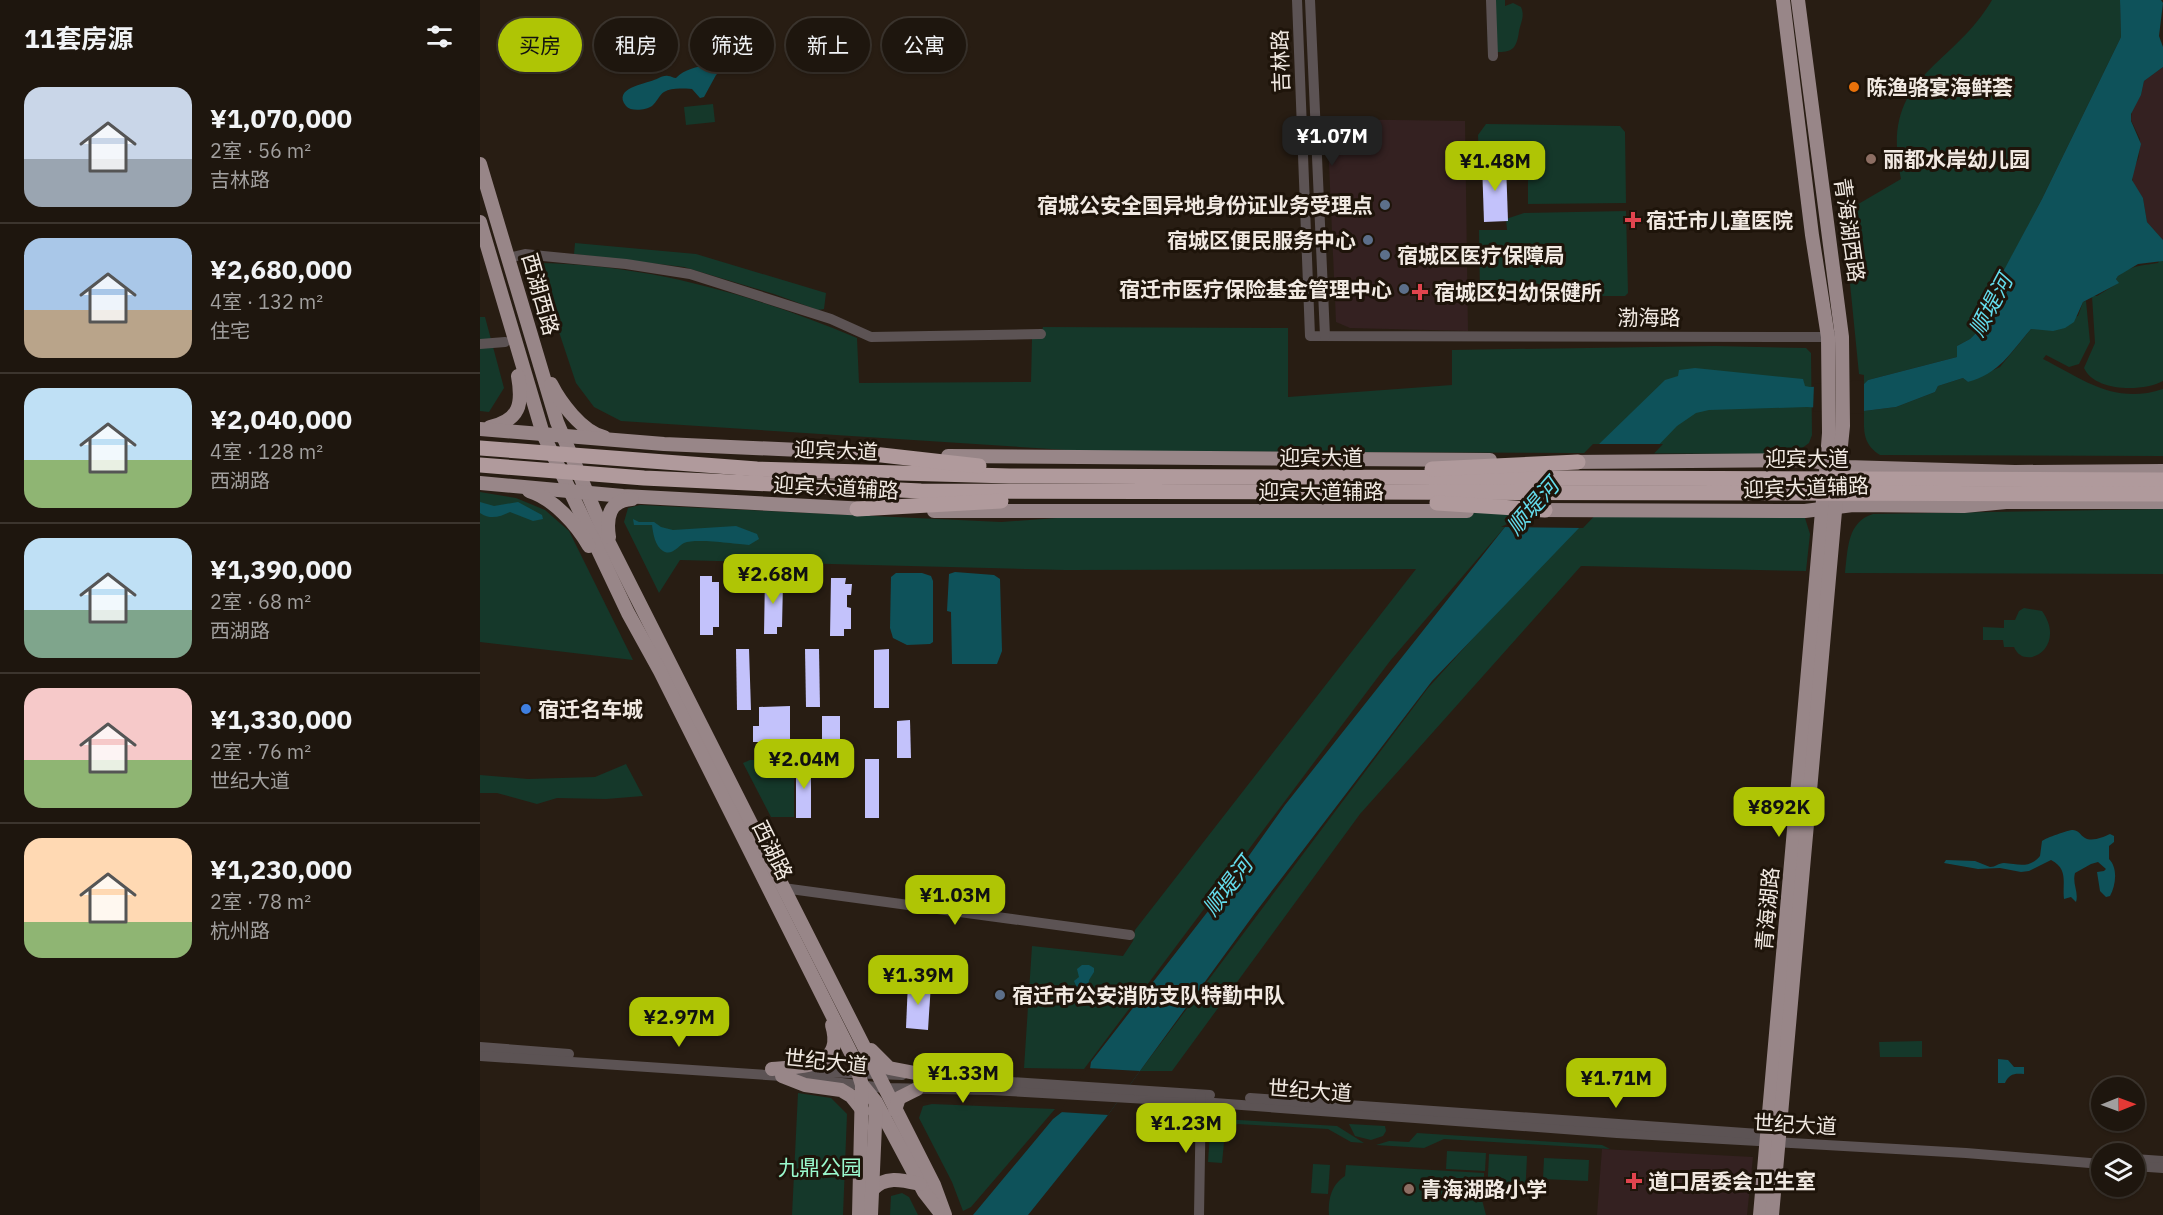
<!DOCTYPE html>
<html lang="zh">
<meta charset="utf-8">
<style>
body{margin:0;font-family:"IBM Plex Sans","Noto Sans SC",sans-serif;background:#2b231c;color:#f1f3f6;height:100vh;display:flex;flex-direction:column;font-size:22px;white-space:nowrap}
*{box-sizing:border-box;margin:0}
p{font-size:20px;color:#a19f9e}
.icon{flex:none;width:33px;height:33px;fill:none;stroke:currentColor;stroke-width:2;stroke-linecap:round;stroke-linejoin:round}
.map{position:relative;flex:1;overflow:hidden}
.drawer{display:flex;flex-direction:column;background:#1e160e;width:480px}
.drawer>*{flex:none}
.top-card{position:absolute;left:18px;top:18px;width:570px;height:54px;display:flex;gap:12px}
.needle{width:39px;rotate:89deg}
.fabs{position:absolute;left:1611px;top:1077px;display:grid;gap:12px}
.fabs a{display:grid;place-items:center;width:54px;height:54px;border-radius:50%;background:#1e160e;box-shadow:0 2px 4px #0004,0 0 0 2px #3c352e;font-size:30px}
.price{position:absolute;translate:-50% -51px;padding:0 14px;border-radius:12px;background:#afc505;color:#111;font-size:20px;line-height:39px;filter:drop-shadow(0 2px 3px #0008)}
.price::after{content:'';position:absolute;left:50%;top:36px;width:18px;height:14px;margin-left:-9px;background:inherit;clip-path:polygon(0 0,100% 0,50% 100%)}
.price.active{background:#222;color:#fff}
ul{padding:0;list-style:none}
li{display:flex;align-items:center;gap:18px;height:150px;padding:0 24px}
li+li{border-top:2px solid #3c352e}
li span{display:grid;place-items:center;flex:none;width:168px;height:120px;border-radius:18px;color:#555}
li>.icon{margin-inline-start:auto}
span .icon{width:72px;height:72px;fill:#fffc;stroke-width:1}
li b{font-size:26px}
h2{display:flex;justify-content:space-between;align-items:center;height:72px;padding:0 24px;font-size:26px}
.pill{padding:0 21px;border-radius:27px;background:#1e160e;box-shadow:0 2px 4px #0004,0 0 0 2px #3c352e;font-size:21px;line-height:54px}
.pill.active{background:#afc505;color:#111}
main{display:flex;flex:1;min-height:0}
.map>svg:first-child{display:block}
.commercial{fill:#342121}
.green{fill:#15382a}
.water{fill:#0e525a}
.pier{fill:#281d13}
.building{fill:#c3c2fb}
.lines{fill:none;stroke-linecap:round;stroke-linejoin:round}
.minor{stroke:#5c5354;stroke-width:10}
.major{stroke:#988688;stroke-width:14}
.highway{stroke:#b09a9c;stroke-width:15}
.food-dot{fill:#e8710a;stroke:#1e140a;stroke-width:2}
.education-dot{fill:#8d6e63;stroke:#1e140a;stroke-width:2}
.service-dot{fill:#5c6f8a;stroke:#1e140a;stroke-width:2}
.health-dot{fill:#e0444e;stroke:#1e140a;stroke-width:2}
.shop-dot{fill:#3f7fe0;stroke:#1e140a;stroke-width:2}
.labels{text-anchor:middle;dominant-baseline:central;stroke-width:6;stroke-linejoin:round;paint-order:stroke}
.street-label{font-size:21px;fill:#f1e9e2;stroke:#1e140a}
.poi-label{font-size:21px;font-weight:bold;fill:#f1e9e2;stroke:#1e140a;text-anchor:start}
.park-label{font-size:21px;fill:#9af9cd;stroke:#1e140a}
.water-label{font-size:22px;font-style:italic;fill:#64dcec;stroke:#1e140a}
</style>
<main>
<section class="drawer">
<h2>11套房源<svg class="icon" aria-label="filters" viewBox="0 0 24 24"><path d="M4 7h16M4 17h16"/><circle cx="9" cy="7" r="2"/><circle cx="15" cy="17" r="2"/></svg></h2>
<ul>
<li><span style="background:linear-gradient(#c9d6e8 60%,#9aa5b1 0)"><svg class="icon" aria-label="home" viewBox="0 0 24 24"><path d="M3 11l9-7 9 7M6 9v11h12V9"/></svg></span><div><b>¥1,070,000</b><p>2室 · 56 m²</p><p>吉林路</p></div></li>
<li><span style="background:linear-gradient(#a9c7e8 60%,#b9a48a 0)"><svg class="icon" aria-label="home" viewBox="0 0 24 24"><path d="M3 11l9-7 9 7M6 9v11h12V9"/></svg></span><div><b>¥2,680,000</b><p>4室 · 132 m²</p><p>住宅</p></div></li>
<li><span style="background:linear-gradient(#bfe0f5 60%,#8fb573 0)"><svg class="icon" aria-label="home" viewBox="0 0 24 24"><path d="M3 11l9-7 9 7M6 9v11h12V9"/></svg></span><div><b>¥2,040,000</b><p>4室 · 128 m²</p><p>西湖路</p></div></li>
<li><span style="background:linear-gradient(#bfe0f5 60%,#7fa58c 0)"><svg class="icon" aria-label="home" viewBox="0 0 24 24"><path d="M3 11l9-7 9 7M6 9v11h12V9"/></svg></span><div><b>¥1,390,000</b><p>2室 · 68 m²</p><p>西湖路</p></div></li>
<li><span style="background:linear-gradient(#f6c9c9 60%,#8fb573 0)"><svg class="icon" aria-label="home" viewBox="0 0 24 24"><path d="M3 11l9-7 9 7M6 9v11h12V9"/></svg></span><div><b>¥1,330,000</b><p>2室 · 76 m²</p><p>世纪大道</p></div></li>
<li><span style="background:linear-gradient(#ffd9b3 70%,#8fb573 0)"><svg class="icon" aria-label="home" viewBox="0 0 24 24"><path d="M3 11l9-7 9 7M6 9v11h12V9"/></svg></span><div><b>¥1,230,000</b><p>2室 · 78 m²</p><p>杭州路</p></div></li>
</ul>
</section>
<div class="map">
<svg width="1683" height="1215" viewBox="0 0 1683 1215">
<rect width="100%" height="100%" fill="#281d13"/>
<g class="commercial">
<path d="M1683 67V240L1667 222 1663 198 1653 185 1652 172 1659 157 1660 139 1651 120 1652 110 1661 95 1664 81Z"/>
<path d="M847 119 985 121 988 331 870 328 856 322Z"/>
<path d="M1122 1149 1273 1157 1267 1215H1117Z"/>
</g>
<g class="green">
<path d="M1007 0H1025V6L1033 3 1041 7C1045 16 1041 22 1039 31 1036 54 1029 52 1008 52Z"/>
<path d="M1512 0H1640L1641 37 1562 199 1510 298 1497 332 1490 339 1477 346V357L1388 380 1384 384V375L1379 374 1363 213 1421 179C1399 75 1470 71 1512 0Z"/>
<path d="M233 104 235 122 206 125 204 107Z"/>
<path d="M1006 124 1140 126 1145 132 1146 203 1048 204V156L999 157 998 135Z"/>
<path d="M1146 211 1148 293 1145 296H1015V304L1007 301 1000 294 999 230H1027L1026 219 1044 213Z"/>
<path d="M95 243 216 254 346 293 344 309 338 310 294 294 204 267 94 254Z"/>
<path d="M1683 255V381C1663 392 1615 392 1604 368L1615 343 1612 296H1617L1638 283 1636 278C1651 265 1659 266 1678 263Z"/>
<path d="M56 263C168 264 274 295 377 338L379 383 551 382 552 339 560 338 563 327 808 328V397L972 385V350L1235 346 1326 348 1331 353 1332 435 1329 443 1314 454 602 451 141 421 114 407 96 383Z"/>
<path d="M1606 301 1610 342 1599 364 1589 367 1566 355 1563 359C1604 380 1635 405 1683 389V456L1400 455C1382 443 1384 431 1384 411L1416 407 1455 392 1458 386 1483 378 1488 382 1520 367 1551 329 1598 316 1603 302Z"/>
<path d="M0 317H5L24 388 9 412 0 411Z"/>
<path d="M0 492 36 498 65 510 89 531 153 660 0 642Z"/>
<path d="M160 505 521 522 685 510 821 507 1036 514 910 661 604 1069 544 1068 552 946 643 956 653 941 655 930 936 569 585 570 200 560 179 593 144 522 148 508Z"/>
<path d="M1683 509V574L1365 573C1368 549 1367 522 1393 514Z"/>
<path d="M1109 510 1312 511 1325 518 1330 534 1326 571 1101 566 880 814 692 1071H660L948 688Z"/>
<path d="M1544 608 1562 611C1588 648 1544 672 1534 647H1524L1523 640H1503V627L1524 628V620H1535L1539 611Z"/>
<path d="M314 759V817H291L263 763 270 760Z"/>
<path d="M146 764 163 796 126 799 77 798 57 804 17 793H0V775L48 779 115 777Z"/>
<path d="M1442 1041V1057H1400L1399 1042Z"/>
<path d="M318 1093 351 1098 367 1114 363 1215H312Z"/>
<path d="M452 1104 575 1109 491 1207 483 1211 472 1182 439 1118 443 1106Z"/>
<path d="M742 1119 857 1126 884 1143 871 1142 848 1129 758 1124 747 1128 745 1132 742 1163 728 1162 730 1133 734 1122Z"/>
<path d="M869 1124 905 1126 906 1131 903 1136 891 1140 875 1136Z"/>
<path d="M937 1133 1122 1145 1130 1149 964 1139 944 1148 896 1145 909 1141 929 1142Z"/>
<path d="M967 1151 1006 1153 1005 1171 966 1169Z"/>
<path d="M1009 1154 1047 1156 1045 1197 1007 1195Z"/>
<path d="M1064 1158 1109 1160 1108 1181 1063 1179Z"/>
<path d="M833 1164 850 1165 848 1194 831 1193Z"/>
<path d="M866 1165 1004 1173V1190H994L1002 1200 1006 1215H849C848 1200 851 1185 865 1176Z"/>
<path d="M422 1193 429 1197 438 1215H410L411 1196Z"/>
</g>
<g class="water">
<path d="M1640 0H1681L1683 3 1679 36 1683 47V67L1664 81 1661 95 1651 114V121L1661 144 1652 180 1663 198 1667 222 1683 240V261L1658 264 1638 276 1636 279 1639 283 1603 302 1594 322 1585 328 1573 331 1551 329C1531 352 1519 374 1488 382L1483 378 1458 386 1455 392 1416 407 1384 411 1327 407 1229 410 1216 413 1197 426 952 681 775 913 625 1119 548 1215H493L573 1119 582 1112 610 1069 611 1062 746 888 805 805 1025 527 1049 512 1185 380 1198 376 1199 370 1215 368 1323 379 1325 386 1330 387 1384 384 1388 380 1477 357V346L1490 339 1497 332 1509 298 1562 199 1641 37Z"/>
<path d="M248 42 250 49 249 63 236 75 224 97 220 98 212 89C204 89 192 87 184 92 179 95 177 102 172 106 166 110 151 112 146 106 132 88 165 84 174 80 178 79 183 75 188 76 191 76 193 78 196 78 215 59 239 74 243 44Z"/>
<path d="M0 502 14 506 38 502 62 515 63 519 53 521 30 512C19 517 11 520 0 513Z"/>
<path d="M153 519 159 522H174L181 527 193 530 256 526 277 534 279 539 269 545C255 544 216 538 204 543 197 547 192 556 183 551 175 546 173 533 172 525H154Z"/>
<path d="M475 572 514 575 520 579 522 651 517 664H472L471 612 467 611 469 574Z"/>
<path d="M442 573 451 576 453 581V642L450 644 427 645 413 638 410 628 411 577 416 573Z"/>
<path d="M1593 830C1600 831 1600 835 1605 838 1612 842 1624 837 1630 834L1634 836V842L1629 846V859C1638 868 1636 885 1630 896L1626 897 1620 891 1617 872 1624 871 1626 869 1618 862 1611 864 1595 873C1592 884 1599 892 1596 902L1591 897 1584 899C1582 884 1589 869 1571 860L1549 871 1541 872 1520 868 1498 869 1464 863 1466 860 1495 861 1510 867C1516 867 1518 863 1524 863 1538 864 1549 869 1560 856L1562 841C1566 838 1588 830 1593 830Z"/>
<path d="M609 965 614 968V972L609 980 608 988 598 990 594 981 599 977 597 969 602 965Z"/>
<path d="M1518 1059 1528 1060 1534 1067H1544V1074C1534 1073 1529 1074 1525 1083H1518Z"/>
</g>
<g class="pier">
<path d="M1384 380V414L1333 411 1334 384Z"/>
<path d="M1113 444H1183L1103 528 1021 527 1041 517Z"/>
<path d="M607 1068 660 1071 628 1115 580 1112Z"/>
</g>
<g class="building">
<path d="M1002 163H1026L1028 221 1004 222Z"/>
<path d="M285 575H297V582H303L302 627H297V634H284Z"/>
<path d="M220 576H232V582H239V627H233V635H220Z"/>
<path d="M351 578H366L365 584H372L371 595H367V607L371 608V629H364V636H350Z"/>
<path d="M256 649H269L271 710H257Z"/>
<path d="M325 649H339L340 707H326Z"/>
<path d="M409 649V708H394V650Z"/>
<path d="M310 706V759H279V742H273V726H279V707Z"/>
<path d="M342 716H360V739L356 740V756L342 757Z"/>
<path d="M430 720 431 758H417V721Z"/>
<rect x="385" y="759" width="14" height="59"/>
<rect x="316" y="761" width="15" height="57"/>
<path d="M428 982 451 983 448 1030 426 1028Z"/>
</g>
<g class="lines">
<g class="minor">
<path d="M817 0 830 336 1362 337"/>
<path d="M830 0 845 336"/>
<path d="M1011 0 1013 56"/>
<path d="M29 258 45 254 63 256 146 264 210 274 351 319 391 337 561 334"/>
<path d="M0 344 25 342"/>
<path d="M303 888 650 935"/>
<path d="M0 1047 89 1054"/>
<path d="M0 1056 302 1076 404 1088 511 1090 721 1102 1137 1133 1486 1153 1622 1164"/>
<path d="M317 1071 422 1075"/>
<path d="M455 1077 730 1095"/>
<path d="M770 1098 1293 1135"/>
<path d="M1654 1159 1683 1161"/>
<path d="M1654 1166 1683 1168"/>
<path d="M719 1215 721 1095"/>
</g>
<g class="major">
<path d="M1303 0 1332 235 1348 337 1349 433 1346 472"/>
<path d="M1318 0 1362 337 1363 426 1358 475"/>
<path d="M0 164 77 422 125 535 454 1185 465 1215"/>
<path d="M0 222 63 434 148 613 180 671 374 1059 382 1085 396 1102 444 1192 458 1210"/>
<path d="M71 384C80 402 102 432 124 437"/>
<path d="M10 427C40 420 43 404 38 376"/>
<path d="M0 429 184 444 386 453"/>
<path d="M468 456 1010 460"/>
<path d="M1089 462 1328 460 1367 467 1535 472 1683 471"/>
<path d="M0 483 143 496 387 509"/>
<path d="M49 491C73 498 97 525 109 546"/>
<path d="M1054 510 1325 511 1373 505 1484 506 1526 502H1683"/>
<path d="M454 511H987"/>
<path d="M129 537C126 518 129 500 152 499"/>
<path d="M391 1050 409 1068 461 1078"/>
<path d="M292 1069C322 1066 365 1068 352 1025"/>
<path d="M302 1076 325 1085 361 1090 371 1096 383 1111"/>
<path d="M415 1110 419 1098 437 1089"/>
<path d="M392 1190C405 1175 423 1180 440 1184"/>
<path d="M379 1215 382 1085"/>
<path d="M391 1215 396 1103"/>
<path d="M1280 1215 1343 500"/>
<path d="M1292 1215 1356 500"/>
</g>
<g class="highway">
<path d="M0 448 277 469 530 476 1683 480"/>
<path d="M375 452 499 466"/>
<path d="M0 465 164 478 441 491 1683 494"/>
<path d="M952 469 1098 462"/>
<path d="M957 503 1065 510"/>
<path d="M377 509 521 501"/>
</g>
</g>
<circle class="food-dot" cx="1374" cy="87" r="6"/>
<g class="education-dot">
<circle cx="1391" cy="159" r="6"/>
<circle cx="929" cy="1189" r="6"/>
</g>
<g class="service-dot">
<circle cx="905" cy="205" r="6"/>
<circle cx="888" cy="240" r="6"/>
<circle cx="905" cy="255" r="6"/>
<circle cx="924" cy="289" r="6"/>
<circle cx="520" cy="995" r="6"/>
</g>
<g class="health-dot">
<path d="M1150 211h6v6h6v6h-6v6h-6v-6h-6v-6h6z"/>
<path d="M937 283h6v6h6v6h-6v6h-6v-6h-6v-6h6z"/>
<path d="M1151 1172h6v6h6v6h-6v6h-6v-6h-6v-6h6z"/>
</g>
<circle class="shop-dot" cx="46" cy="709" r="6"/>
<g class="labels">
<g class="street-label">
<text transform="translate(800 61) rotate(-92)">吉林路</text>
<text transform="translate(1370 230) rotate(82)">青海湖西路</text>
<text transform="translate(61 294) rotate(74)">西湖西路</text>
<text x="1169" y="317">渤海路</text>
<text transform="translate(356 450) rotate(2)">迎宾大道</text>
<text x="841" y="457">迎宾大道</text>
<text x="1327" y="458">迎宾大道</text>
<text transform="translate(356 487) rotate(3)">迎宾大道辅路</text>
<text transform="translate(1326 487) rotate(-2)">迎宾大道辅路</text>
<text x="841" y="491">迎宾大道辅路</text>
<text transform="translate(293 850) rotate(64)">西湖路</text>
<text transform="translate(1287 909) rotate(-85)">青海湖路</text>
<text transform="translate(346 1061) rotate(6)">世纪大道</text>
<text transform="translate(830 1090) rotate(4)">世纪大道</text>
<text transform="translate(1315 1124) rotate(3)">世纪大道</text>
</g>
<g class="poi-label">
<text x="1386" y="87">陈渔骆宴海鲜荟</text>
<text x="1403" y="159">丽都水岸幼儿园</text>
<text x="893" y="205" text-anchor="end">宿城公安全国异地身份证业务受理点</text>
<text x="1166" y="220">宿迁市儿童医院</text>
<text x="876" y="240" text-anchor="end">宿城区便民服务中心</text>
<text x="917" y="255">宿城区医疗保障局</text>
<text x="912" y="289" text-anchor="end">宿迁市医疗保险基金管理中心</text>
<text x="954" y="292">宿城区妇幼保健所</text>
<text x="58" y="709">宿迁名车城</text>
<text x="532" y="995">宿迁市公安消防支队特勤中队</text>
<text x="1168" y="1181">道口居委会卫生室</text>
<text x="941" y="1189">青海湖路小学</text>
</g>
<g class="park-label">
<text x="340" y="1167">九鼎公园</text>
</g>
<g class="water-label">
<text transform="translate(1510 305) rotate(-62)">顺堤河</text>
<text transform="translate(1052 506) rotate(-49)">顺堤河</text>
<text transform="translate(747 886) rotate(-53)">顺堤河</text>
</g>
</g>
</svg>
<div class="fabs">
<a><svg class="needle" viewBox="-14 -14 28 28"><path d="M0-13l5 13h-10z" fill="#e53935"/><path d="M0 13l5-13h-10z" fill="#a19f9e"/></svg></a>
<a><svg class="icon" aria-label="layers" viewBox="0 0 24 24"><path d="M12 4l9 5-9 5-9-5zM3 14l9 5 9-5"/></svg></a>
</div>
<b class="price active" style="left:852px;top:167px">¥1.07M</b>
<b class="price" style="left:1015px;top:192px">¥1.48M</b>
<b class="price" style="left:293px;top:605px">¥2.68M</b>
<b class="price" style="left:324px;top:790px">¥2.04M</b>
<b class="price" style="left:1299px;top:838px">¥892K</b>
<b class="price" style="left:475px;top:926px">¥1.03M</b>
<b class="price" style="left:438px;top:1006px">¥1.39M</b>
<b class="price" style="left:199px;top:1048px">¥2.97M</b>
<b class="price" style="left:483px;top:1104px">¥1.33M</b>
<b class="price" style="left:1136px;top:1109px">¥1.71M</b>
<b class="price" style="left:706px;top:1154px">¥1.23M</b>
<div class="top-card">
<a class="pill active">买房</a>
<a class="pill">租房</a>
<a class="pill">筛选</a>
<a class="pill">新上</a>
<a class="pill">公寓</a>
</div>
</div>
</main>
